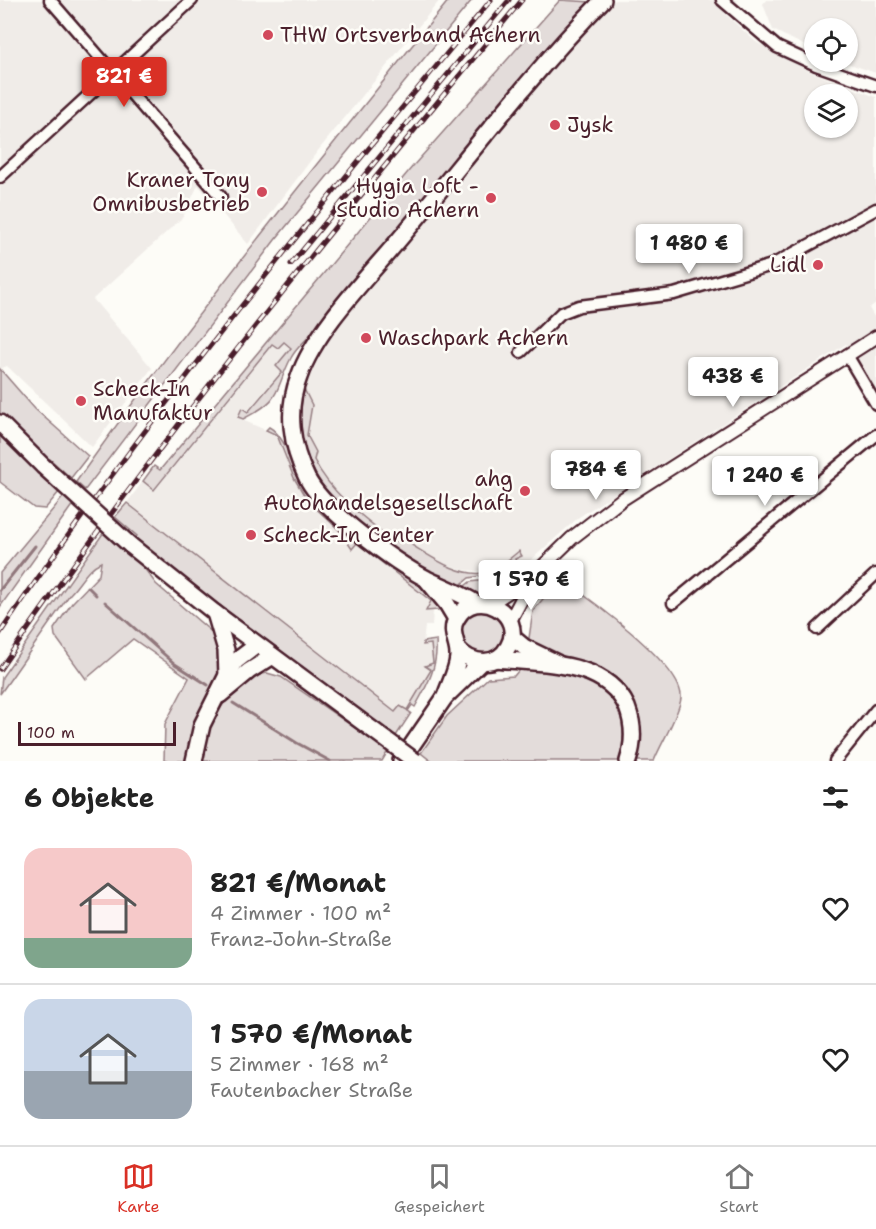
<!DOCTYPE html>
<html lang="de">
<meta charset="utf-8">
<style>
body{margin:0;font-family:"Shantell Sans",sans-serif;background:#f6f6f6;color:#222;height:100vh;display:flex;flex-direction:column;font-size:22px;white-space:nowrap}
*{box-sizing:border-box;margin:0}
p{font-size:20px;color:#767676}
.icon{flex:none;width:33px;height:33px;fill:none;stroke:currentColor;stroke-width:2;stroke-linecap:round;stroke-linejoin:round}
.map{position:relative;height:761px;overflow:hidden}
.drawer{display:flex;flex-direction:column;background:#fff;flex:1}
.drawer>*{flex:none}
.fabs{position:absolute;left:804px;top:18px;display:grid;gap:12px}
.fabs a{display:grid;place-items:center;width:54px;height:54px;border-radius:50%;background:#fff;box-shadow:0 2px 4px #0004;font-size:30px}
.scale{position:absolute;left:18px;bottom:15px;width:158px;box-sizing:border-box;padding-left:6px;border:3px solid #4a1f2b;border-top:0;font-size:16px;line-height:21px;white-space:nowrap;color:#4a1f2b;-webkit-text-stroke:4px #fdfcf7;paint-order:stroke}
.price{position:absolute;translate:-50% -51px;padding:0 14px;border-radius:6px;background:#fff;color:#222;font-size:20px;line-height:39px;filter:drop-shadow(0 2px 3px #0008)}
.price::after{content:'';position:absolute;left:50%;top:36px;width:18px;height:14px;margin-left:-9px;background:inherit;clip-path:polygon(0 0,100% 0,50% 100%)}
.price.active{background:#d93025;color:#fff}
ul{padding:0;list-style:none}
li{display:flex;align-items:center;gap:18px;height:150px;padding:0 24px}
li+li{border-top:2px solid #e0e0e0}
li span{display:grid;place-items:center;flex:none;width:168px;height:120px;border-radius:18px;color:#555}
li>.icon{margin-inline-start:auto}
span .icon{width:72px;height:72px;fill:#fffc;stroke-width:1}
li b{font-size:26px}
h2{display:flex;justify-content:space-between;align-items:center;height:72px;padding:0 24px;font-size:26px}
.dock{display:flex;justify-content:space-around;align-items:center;height:84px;border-top:2px solid #e0e0e0;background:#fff;font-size:16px;color:#767676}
.dock a{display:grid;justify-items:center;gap:3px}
.dock .active{color:#d93025}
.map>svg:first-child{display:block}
.built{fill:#f0ece8;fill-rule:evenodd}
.green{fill:#e3dcda;stroke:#967e82;stroke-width:1.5}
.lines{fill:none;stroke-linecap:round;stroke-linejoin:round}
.stream{stroke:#91777b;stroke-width:3}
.minor-casing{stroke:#4a1f2b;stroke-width:15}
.tertiary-casing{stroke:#4a1f2b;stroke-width:16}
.primary-casing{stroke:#4a1f2b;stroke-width:20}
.minor{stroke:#fdfcf7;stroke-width:10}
.tertiary{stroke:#fdfcf7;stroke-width:12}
.primary{stroke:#fdfcf7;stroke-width:15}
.rail-casing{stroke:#4a1f2b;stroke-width:5}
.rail{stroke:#fdfcf7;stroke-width:3;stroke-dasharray:9;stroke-linecap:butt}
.primary-bridge-casing{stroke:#4a1f2b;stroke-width:20;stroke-linecap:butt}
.primary-bridge{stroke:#fdfcf7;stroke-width:15}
.poi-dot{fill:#d1495b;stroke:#fdfcf7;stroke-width:2}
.labels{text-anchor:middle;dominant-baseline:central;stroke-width:5;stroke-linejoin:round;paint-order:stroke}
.poi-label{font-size:21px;fill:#4a1f2b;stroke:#fdfcf7;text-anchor:start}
</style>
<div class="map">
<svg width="876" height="761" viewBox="0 0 876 761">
<rect width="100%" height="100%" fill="#fdfcf7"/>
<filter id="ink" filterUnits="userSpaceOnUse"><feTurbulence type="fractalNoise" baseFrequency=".0167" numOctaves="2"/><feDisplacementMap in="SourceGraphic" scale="12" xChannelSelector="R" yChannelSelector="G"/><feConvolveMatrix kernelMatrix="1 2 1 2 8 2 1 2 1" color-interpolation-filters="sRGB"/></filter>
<g filter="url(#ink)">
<g class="built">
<path d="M0 0H440L317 152 248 244 198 185 183 217 93 299 152 368 92 447 7 366 0 369Z"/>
<path d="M615 0H738L724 13 756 42 811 72 876 97V303L869 308 876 320V392L846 344 579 517 522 568 518 569 515 559 519 552 490 572 463 570 444 564 402 539 395 542 350 507 321 474 314 460 316 452 307 435 312 405 304 389 334 327 516 106 586 27ZM814 94H848V128H814Z"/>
<path d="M766 0H876V73L844 62H848V28H814V50L773 30 763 4Z"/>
<path d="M284 342 291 348 276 366 282 371 240 419 277 435 303 494 321 515 339 530 353 549 357 543 431 602 427 611H433L432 626H425L423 644H431L433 664 425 666 432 670 407 710 400 706 395 712 127 503 143 481 155 490 273 344Z"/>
</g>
<g class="green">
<path d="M449 0H472L275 240 85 490 76 482C192 317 322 157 449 0Z"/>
<path d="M560 0 591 2 536 63 320 327C310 336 297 346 291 358 273 393 284 398 243 419L238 417 242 408 248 412 282 372 276 366 291 348 284 342 278 348 272 344 154 490 143 481 154 466 160 470 413 166Z"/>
<path d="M0 369 35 409 88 456 71 478 50 459 47 460 0 414Z"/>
<path d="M304 389 312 405 307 435 316 452 314 460C332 495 364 518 395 542L402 539C425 552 459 580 488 572 499 569 509 559 519 551L522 556 515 559 518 569 469 578 458 587C383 543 280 492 304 389Z"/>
<path d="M269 427C288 437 296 479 314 500 346 538 404 569 443 605L438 610 426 611 431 601 357 543 352 549 339 530 307 500 294 478 277 435 266 430Z"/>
<path d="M0 433 59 492 45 509 34 508 0 482Z"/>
<path d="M64 496 73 504 0 607V573Z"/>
<path d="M127 503 395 712 400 706 407 710 431 670 425 666 433 663 431 644 423 645V642L436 640C438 667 428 684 415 707L412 705 408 711 411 713 396 736 226 610 135 539 137 536 115 517Z"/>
<path d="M104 532 132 552 156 584 215 635C238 678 187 716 188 761H164L165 724 189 678 133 639 86 679 55 636 54 629 72 603 99 575 101 562C87 568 81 583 70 594L0 694 2 677Z"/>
<path d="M560 578C586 596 684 666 681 698 680 713 660 745 654 761H635L640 738 622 688 610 675 592 665 528 645 533 611Z"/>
<path d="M494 579 503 590C488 598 476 596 461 589L470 582Z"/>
<circle cx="482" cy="632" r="23"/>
<path d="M523 665C544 669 567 671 587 678 623 690 628 731 619 761H431L421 753 447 716 488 678 514 676Z"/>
<path d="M267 673 281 677 388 751 382 761H202C203 727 231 680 267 673Z"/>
</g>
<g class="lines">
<g class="stream">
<path d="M88 587 96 595"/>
<path d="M0 590 35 546"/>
<path d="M105 602 175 664 208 685"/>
<path d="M233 703 297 743 330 761"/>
</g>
<defs>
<g id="minor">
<path d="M50 0 221 197"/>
<path d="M722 0 777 47 816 65 876 86"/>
<path d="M0 177 192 0"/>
<path d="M521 352 561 313 579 306 674 294 772 265 876 209"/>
<path d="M847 355 876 404"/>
<path d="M673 603 876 435"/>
<path d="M817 629 876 574"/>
<path d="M835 761 876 710"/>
</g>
<g id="tertiary">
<path d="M490 604 532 576"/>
<path d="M510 621 535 574 572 538 621 500 876 337"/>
</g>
<g id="primary">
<path d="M0 423 43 466"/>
<path d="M130 545 215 613 373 730"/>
<path d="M427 580 447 604 456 619"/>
<path d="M476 603C460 593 444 587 427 579 394 562 323 510 307 478 291 446 286 410 299 377 316 328 370 275 403 235 469 156 531 74 603 0"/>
<path d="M512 637 524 647 557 663"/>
<path d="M496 659C540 664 605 659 627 707 634 725 634 743 628 761"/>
<path d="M227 675 236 661 257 645"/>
<path d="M220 695 249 671 273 656"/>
<path d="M445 697C449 684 457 671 458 657 459 643 448 632 457 618 476 585 527 614 508 647 497 667 472 665 458 649"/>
<path d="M194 761 202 725 227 675 226 650 215 613"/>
<path d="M401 761 445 697 481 662"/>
</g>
</defs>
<use href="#minor" class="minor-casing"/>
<use href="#tertiary" class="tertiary-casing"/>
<use href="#primary" class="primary-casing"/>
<use href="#minor" class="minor"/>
<use href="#tertiary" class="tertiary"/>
<use href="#primary" class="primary"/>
<defs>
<g id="rail">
<path d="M291 264 509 0"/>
<path d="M0 633C150 412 321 205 491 0"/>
<path d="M0 669C161 435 341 218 522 0"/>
</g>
</defs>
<use href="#rail" class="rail-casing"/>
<use href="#rail" class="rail"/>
<defs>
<g id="primary-bridge">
<path d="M43 466 130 545"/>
<path d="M373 730 415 761"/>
</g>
</defs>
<use href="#primary-bridge" class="primary-bridge-casing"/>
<use href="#primary-bridge" class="primary-bridge"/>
</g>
</g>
<g class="poi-dot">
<circle cx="268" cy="35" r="6"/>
<circle cx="555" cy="125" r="6"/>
<circle cx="262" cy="192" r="6"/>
<circle cx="491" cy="198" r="6"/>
<circle cx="818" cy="265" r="6"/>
<circle cx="366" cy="338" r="6"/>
<circle cx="81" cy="401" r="6"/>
<circle cx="525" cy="491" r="6"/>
<circle cx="251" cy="535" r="6"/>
</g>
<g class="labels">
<g class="poi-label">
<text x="280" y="35">THW Ortsverband Achern</text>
<text x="567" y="125">Jysk</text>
<text x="250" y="180" text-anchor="end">Kraner Tony<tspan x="250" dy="24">Omnibusbetrieb</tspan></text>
<text x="479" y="186" text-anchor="end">Hygia Loft -<tspan x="479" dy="24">Studio Achern</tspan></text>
<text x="806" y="265" text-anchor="end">Lidl</text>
<text x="378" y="338">Waschpark Achern</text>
<text x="93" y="389">Scheck-In<tspan x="93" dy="24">Manufaktur</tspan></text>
<text x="513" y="479" text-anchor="end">ahg<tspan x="513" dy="24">Autohandelsgesellschaft</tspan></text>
<text x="263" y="535">Scheck-In Center</text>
</g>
</g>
</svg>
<div class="fabs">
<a><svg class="icon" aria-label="locate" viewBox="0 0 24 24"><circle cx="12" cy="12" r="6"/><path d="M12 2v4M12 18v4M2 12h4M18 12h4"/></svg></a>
<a><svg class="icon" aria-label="layers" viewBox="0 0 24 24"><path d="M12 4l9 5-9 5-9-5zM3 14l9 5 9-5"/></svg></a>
</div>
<div class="scale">100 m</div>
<b class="price active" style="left:124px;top:108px">821 €</b>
<b class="price" style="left:689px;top:275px">1 480 €</b>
<b class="price" style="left:733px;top:408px">438 €</b>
<b class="price" style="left:596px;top:501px">784 €</b>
<b class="price" style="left:765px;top:507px">1 240 €</b>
<b class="price" style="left:531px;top:611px">1 570 €</b>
</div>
<section class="drawer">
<h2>6 Objekte<svg class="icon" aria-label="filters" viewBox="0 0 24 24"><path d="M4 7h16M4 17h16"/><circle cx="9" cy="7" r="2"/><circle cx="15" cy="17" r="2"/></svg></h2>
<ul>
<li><span style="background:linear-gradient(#f6c9c9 75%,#7fa58c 0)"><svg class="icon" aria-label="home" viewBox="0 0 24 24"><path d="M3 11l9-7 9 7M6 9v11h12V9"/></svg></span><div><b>821 €/Monat</b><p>4 Zimmer · 100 m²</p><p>Franz-John-Straße</p></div><svg class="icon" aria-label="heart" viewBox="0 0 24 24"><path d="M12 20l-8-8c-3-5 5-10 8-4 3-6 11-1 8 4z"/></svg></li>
<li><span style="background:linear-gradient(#c9d6e8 60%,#9aa5b1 0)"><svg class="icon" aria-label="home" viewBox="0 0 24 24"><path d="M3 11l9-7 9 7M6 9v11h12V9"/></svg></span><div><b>1 570 €/Monat</b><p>5 Zimmer · 168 m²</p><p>Fautenbacher Straße</p></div><svg class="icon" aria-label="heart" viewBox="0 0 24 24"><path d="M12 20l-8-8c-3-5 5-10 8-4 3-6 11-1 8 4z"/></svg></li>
</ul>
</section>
<nav class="dock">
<a class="active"><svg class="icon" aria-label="map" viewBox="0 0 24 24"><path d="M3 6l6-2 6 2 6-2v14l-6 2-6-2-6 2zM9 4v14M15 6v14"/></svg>Karte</a>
<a><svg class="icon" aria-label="saved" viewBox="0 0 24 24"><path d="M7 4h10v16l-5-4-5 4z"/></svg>Gespeichert</a>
<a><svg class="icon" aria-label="home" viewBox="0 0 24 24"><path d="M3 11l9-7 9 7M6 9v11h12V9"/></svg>Start</a>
</nav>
